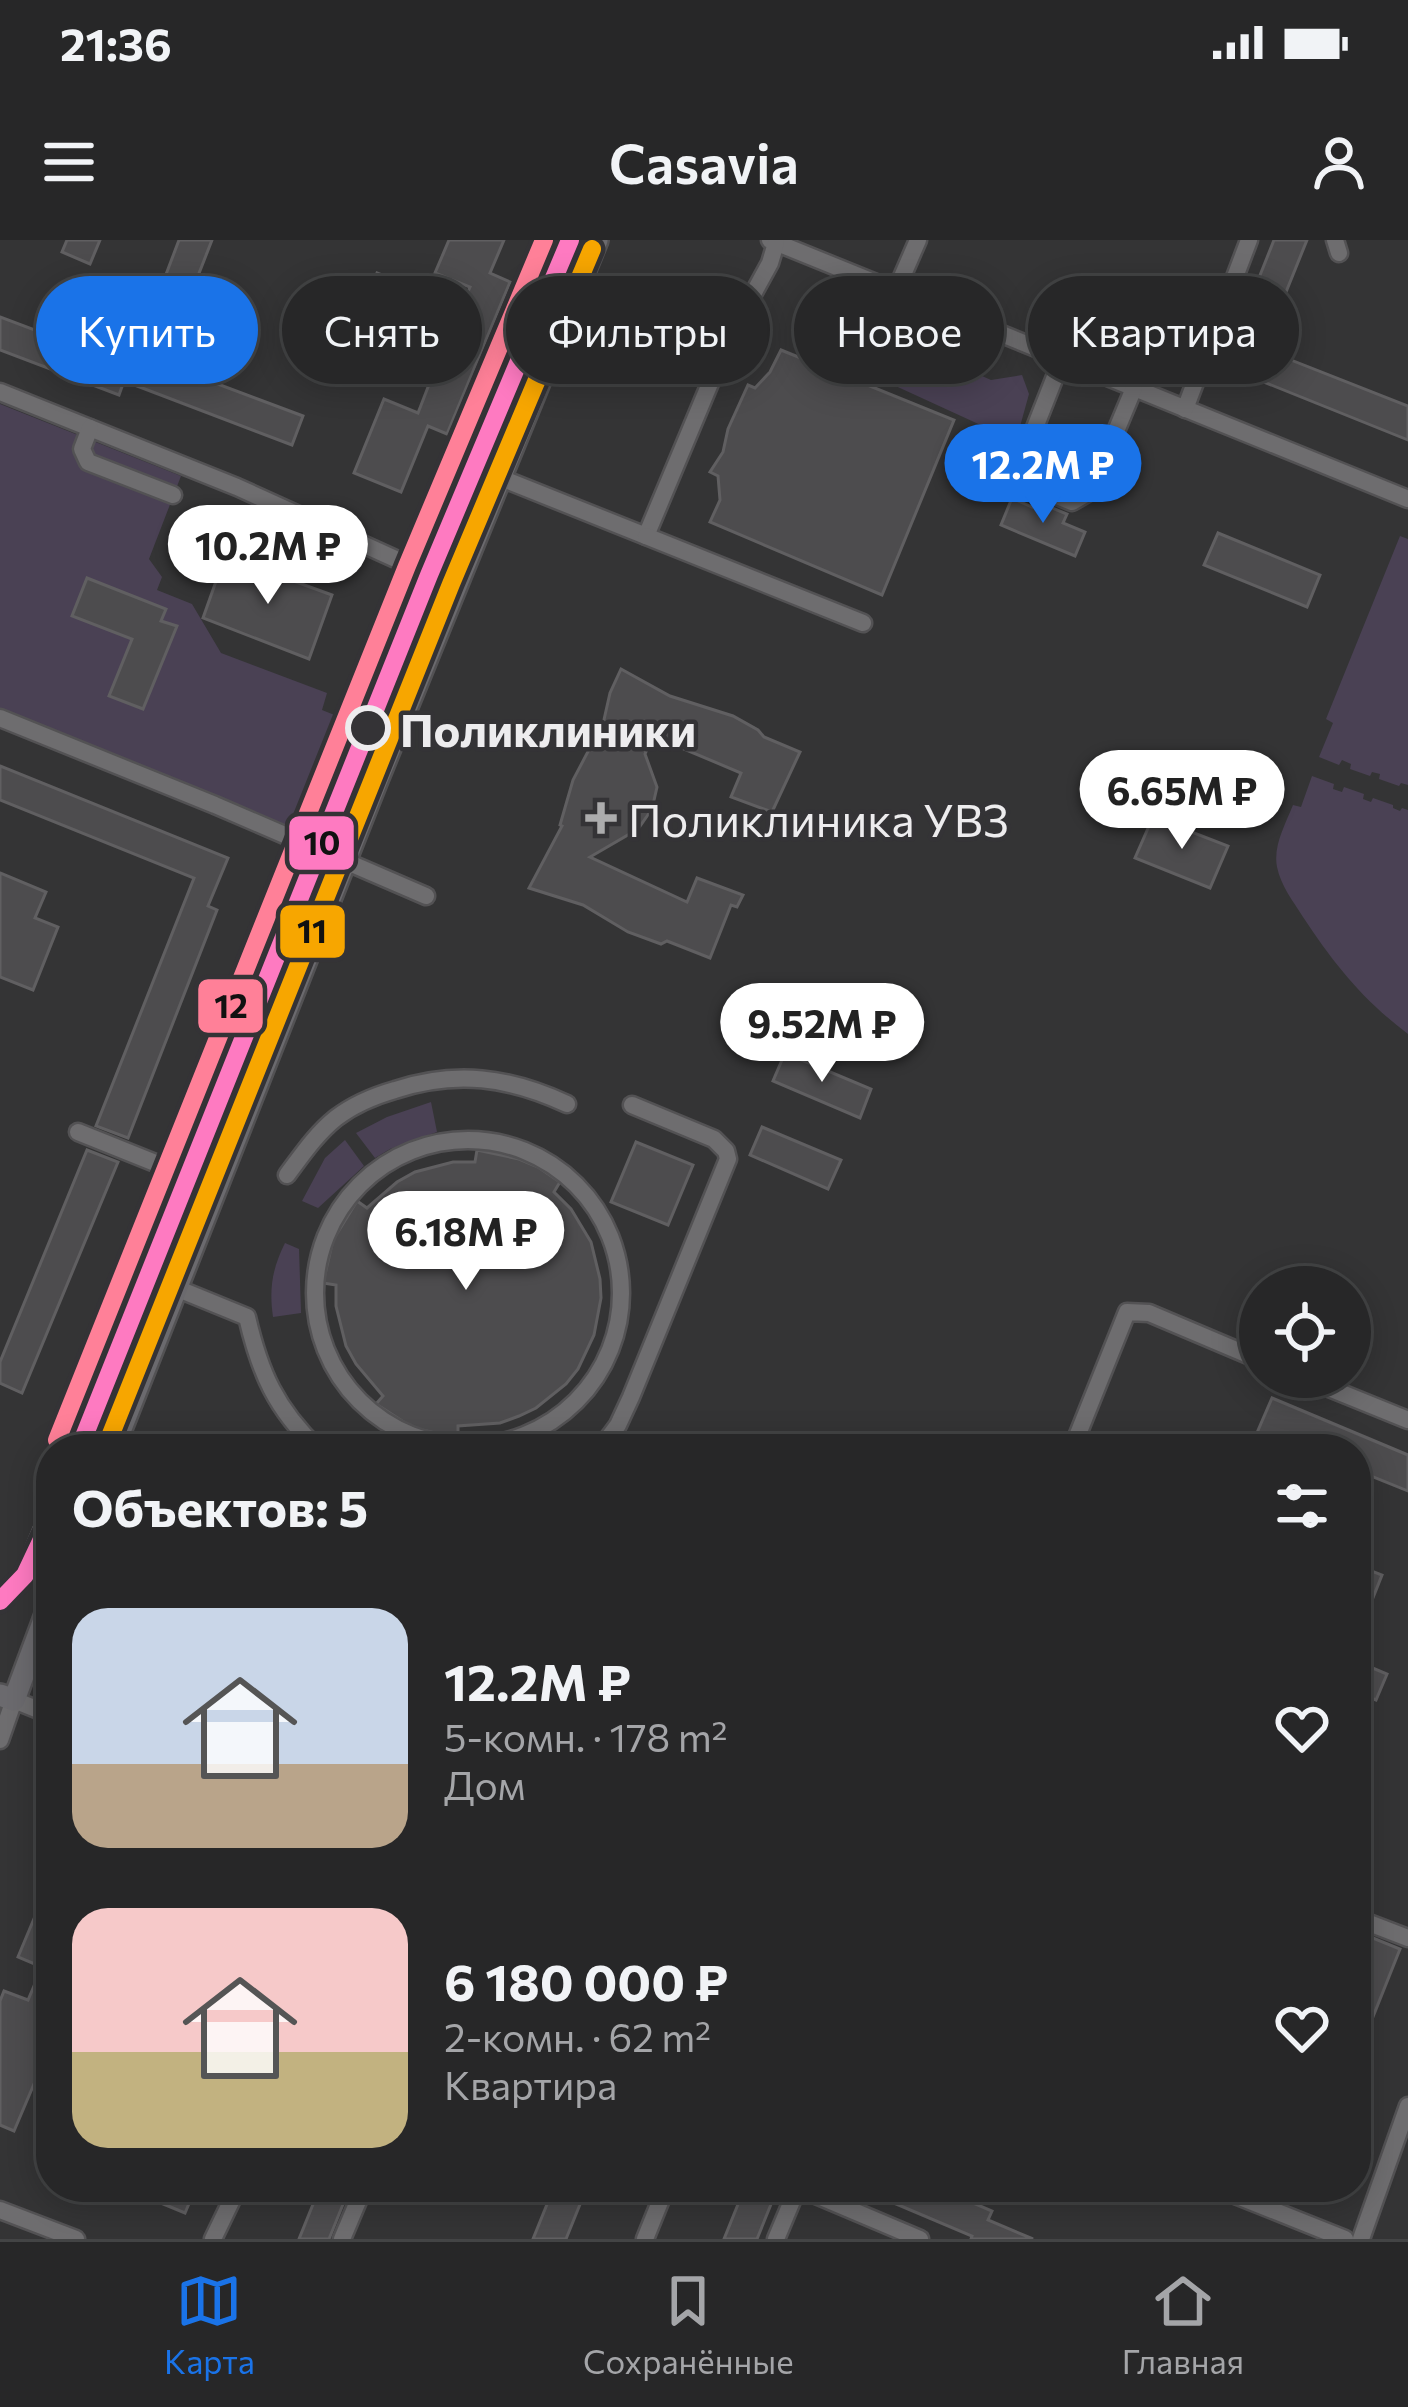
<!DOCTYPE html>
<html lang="ru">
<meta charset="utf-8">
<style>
body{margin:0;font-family:Commissioner,sans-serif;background:#333334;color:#f1f3f6;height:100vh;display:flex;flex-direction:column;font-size:45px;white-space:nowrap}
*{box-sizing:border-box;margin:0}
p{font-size:39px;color:#a4a5a8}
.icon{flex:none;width:66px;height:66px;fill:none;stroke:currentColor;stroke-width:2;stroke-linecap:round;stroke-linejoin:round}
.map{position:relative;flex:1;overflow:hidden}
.side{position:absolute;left:36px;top:1194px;width:1335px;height:768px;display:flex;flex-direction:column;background:#272728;border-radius:48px;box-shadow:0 6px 30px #0003,0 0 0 3px #434445}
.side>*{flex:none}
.top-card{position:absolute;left:36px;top:36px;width:1338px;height:108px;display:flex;gap:24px}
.buttons{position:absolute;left:1239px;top:1026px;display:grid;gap:24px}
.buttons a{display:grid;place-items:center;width:132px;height:132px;border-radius:50%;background:#272728;box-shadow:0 6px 30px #0003,0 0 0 3px #434445;font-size:60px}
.price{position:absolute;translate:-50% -102px;padding:0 27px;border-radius:42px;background:#fff;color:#222;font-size:39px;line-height:78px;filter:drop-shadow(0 3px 6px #0008)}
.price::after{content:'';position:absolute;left:50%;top:72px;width:36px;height:27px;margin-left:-18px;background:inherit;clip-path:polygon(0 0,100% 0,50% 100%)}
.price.active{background:#1a73e8;color:#fff}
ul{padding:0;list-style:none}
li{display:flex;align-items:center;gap:36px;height:300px;padding:0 36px}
li span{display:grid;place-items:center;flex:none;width:336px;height:240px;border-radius:36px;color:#555}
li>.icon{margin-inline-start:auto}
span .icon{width:144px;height:144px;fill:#fffc;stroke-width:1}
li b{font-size:51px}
h2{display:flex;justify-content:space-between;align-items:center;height:144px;padding:0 36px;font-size:51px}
.chip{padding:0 42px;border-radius:54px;background:#272728;box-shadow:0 6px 30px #0003,0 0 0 3px #434445;font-size:42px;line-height:108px}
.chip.active{background:#1a73e8;color:#fff}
.status{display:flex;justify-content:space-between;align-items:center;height:84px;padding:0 60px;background:#272728;direction:ltr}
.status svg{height:33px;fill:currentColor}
header{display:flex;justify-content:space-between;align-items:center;height:156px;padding:0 36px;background:#272728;font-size:54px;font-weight:600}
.menu{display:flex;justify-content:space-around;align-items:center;height:168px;border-top:3px solid #434445;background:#272728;font-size:33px;color:#a4a5a8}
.menu a{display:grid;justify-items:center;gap:6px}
.menu .active{color:#1a73e8}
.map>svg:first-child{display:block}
.green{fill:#4a4154}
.building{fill:#4d4c4e;stroke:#605f61;stroke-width:3}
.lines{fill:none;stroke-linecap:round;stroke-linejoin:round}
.minor-casing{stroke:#535254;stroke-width:21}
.major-casing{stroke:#535254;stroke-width:26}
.minor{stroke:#6e6d6f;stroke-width:16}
.major{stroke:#6b6a6e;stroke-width:21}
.tram{stroke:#737274;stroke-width:3}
.tram-1-casing{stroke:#343336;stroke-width:27}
.tram-2-casing{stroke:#343336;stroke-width:27}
.tram-3-casing{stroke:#343336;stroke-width:27}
.tram-1{stroke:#fe7ac1;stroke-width:18}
.tram-2{stroke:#f7a600;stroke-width:18}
.tram-3{stroke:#ff8098;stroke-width:18}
.stop-dot{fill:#343336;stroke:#edecee;stroke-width:6}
.poi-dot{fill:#acacad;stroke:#343336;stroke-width:4.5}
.labels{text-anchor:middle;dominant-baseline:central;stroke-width:9;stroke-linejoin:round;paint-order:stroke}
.stop-label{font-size:45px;font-weight:bold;fill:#edecee;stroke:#343336;text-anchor:start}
.poi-label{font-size:45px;fill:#edecee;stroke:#343336;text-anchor:start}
.line-badge{stroke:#343336;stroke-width:4.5}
.pale-badge-label{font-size:33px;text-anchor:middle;font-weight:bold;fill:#111}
</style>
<div class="status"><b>21:36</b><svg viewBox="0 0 49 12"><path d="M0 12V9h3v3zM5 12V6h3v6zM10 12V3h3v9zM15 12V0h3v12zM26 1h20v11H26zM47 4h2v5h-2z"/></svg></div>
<header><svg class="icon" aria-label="menu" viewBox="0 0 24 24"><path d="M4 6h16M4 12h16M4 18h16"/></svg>Casavia<svg class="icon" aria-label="person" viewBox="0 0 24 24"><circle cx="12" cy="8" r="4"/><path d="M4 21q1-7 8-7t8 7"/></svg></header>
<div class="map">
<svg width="1408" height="1999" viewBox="0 0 1408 1999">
<rect width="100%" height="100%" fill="#343435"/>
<g class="green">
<path d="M892 96 991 140 1022 135 1029 154 1006 237 986 231 998 193 876 137Z"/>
<path d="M0 164 181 236 149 319 162 337 157 350 192 364 221 413 327 453 322 470 337 476 295 583 286 587 0 471Z"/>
<path d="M1400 296 1408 299V545L1401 543 1399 546 1379 539 1380 534 1372 532 1370 536 1350 529 1351 524 1342 520 1339 525 1319 517 1333 483 1326 479Z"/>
<path d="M1312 536 1334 544 1333 549 1342 552 1344 547 1364 554 1363 559 1371 562 1373 558 1393 565V568L1400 571 1402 568 1408 570V794C1363 760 1334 724 1303 677 1293 661 1281 646 1277 627 1273 606 1285 585 1293 565L1301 567Z"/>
<path d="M431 862 437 892 390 909 375 918 356 893 387 877Z"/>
<path d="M345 900 364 926 318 968 302 961 325 918Z"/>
<path d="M285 1003 299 1009 301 1073 273 1077C269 1049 272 1029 285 1003Z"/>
</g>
<g class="building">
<path d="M67 0H100L90 24 62 12Z"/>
<path d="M179 0H212L187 64 159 53Z"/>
<path d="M449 0H504L490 33 510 42 447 194 428 186 401 252 354 233 384 159 418 173 440 116 430 112 435 98 446 102 470 47 435 33Z"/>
<path d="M1274 0H1307L1263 109 1408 166V200L1224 126Z"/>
<path d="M377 33 424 52 391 132 344 113Z"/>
<path d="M0 77 130 126 135 113 303 176 292 205 124 141 119 155 0 110Z"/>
<path d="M781 110 954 180 882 355 710 282 720 260 718 236 710 232 723 212 728 189 748 145 755 148 770 132Z"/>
<path d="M1055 215 1086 229 1080 242 1071 248 1049 239 1047 235Z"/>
<path d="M1012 258 1032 267 1035 261 1067 274 1063 283 1085 292 1075 316 1001 285Z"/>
<path d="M1218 293 1320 335 1307 367 1204 325Z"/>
<path d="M225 316 332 355 309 419 203 378Z"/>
<path d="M87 338 166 369 161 381 177 386 143 469 109 456 132 399 72 376Z"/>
<path d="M621 429 670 456 733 476 758 490 764 497 800 512 772 572 731 557 741 533 653 496 645 514 657 547 652 569 638 589 590 617 687 662 697 638 743 655 737 667 731 665 710 718 667 701 661 704 628 692 583 665 529 648 562 586 560 585 573 540 592 504 588 502 594 490 601 493 610 453Z"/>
<path d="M0 526 228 618 208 666 217 670 128 898 96 886 194 638 0 560Z"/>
<path d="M1153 577 1228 606 1210 648 1135 618Z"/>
<path d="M0 633 46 652 35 678 58 687 33 750 0 737Z"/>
<path d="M785 813 871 849 860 878 773 841Z"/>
<path d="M762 887 841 920 828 949 750 915Z"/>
<path d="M636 902 693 925 668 985 611 962Z"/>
<path d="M87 910 118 922 22 1153 0 1143V1122Z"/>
<path d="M477 910 519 919 538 927 560 942 554 952 571 969 591 1002 600 1039 601 1058 594 1095 578 1129 566 1144 536 1168 519 1176 500 1183 458 1186V1198L413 1188 376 1164 383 1156 356 1124 346 1106 336 1066V1045L323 1043 333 1000 357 961 367 968 397 942 415 932 453 922H475Z"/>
<path d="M1272 1158 1408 1215V1251L1356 1230V1209H1305L1288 1202 1285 1209H1250Z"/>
<path d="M1356 1325 1382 1335 1357 1398H1356Z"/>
<path d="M1356 1421 1387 1434 1376 1460 1356 1452Z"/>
<path d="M51 1638V1851L34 1844 14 1891 0 1885V1761L4 1751 28 1760 42 1727 18 1717Z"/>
<path d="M1368 1696 1400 1709 1357 1817 1356 1727Z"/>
<path d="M122 1947H196L185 1973Z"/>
<path d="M320 1947H350L329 1999H299Z"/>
<path d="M554 1947H587L566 1999H533Z"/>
<path d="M745 1947H778L757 1999H724Z"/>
<path d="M856 1947H936L992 1971 988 1980 1033 1999H971L972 1996Z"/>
</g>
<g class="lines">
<defs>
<g id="minor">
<path d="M770 0 1408 259"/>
<path d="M1335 0 1339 13"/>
<path d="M895 53 918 0"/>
<path d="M1062 119 1023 218 1040 249 1072 262 1091 251 1134 148"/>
<path d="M0 152 237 247 455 346"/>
<path d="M1185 169 1249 0"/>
<path d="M90 188 82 209 88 222 173 255"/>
<path d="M501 238 646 296 729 98 770 23 776 3"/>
<path d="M646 296 863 383"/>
<path d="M0 478 215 565 426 656"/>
<path d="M78 892 215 947"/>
<circle cx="468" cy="1053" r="153"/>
<path d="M287 935C302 915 316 894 336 878 353 865 374 856 395 850 456 830 509 837 567 864"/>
<path d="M176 1048 247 1077C260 1133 276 1169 318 1209"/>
<path d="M1302 1137 1408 1180"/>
<path d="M600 1209 618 1185 631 1157 728 919 726 911 714 899 632 865"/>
<path d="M1072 1209 1127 1072 1149 1073 1260 1120"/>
<path d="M0 1500 14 1460 51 1475"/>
<path d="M1356 1678 1408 1698"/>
<path d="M797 1947 920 1999"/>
<path d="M1215 1947 1345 1999"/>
<path d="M0 1970 76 1999"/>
<path d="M213 1999 238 1947"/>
<path d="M342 1999 364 1947"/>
<path d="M645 1999 666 1947"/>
<path d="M776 1999 797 1949"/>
<path d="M1361 1999 1408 1866"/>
</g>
<g id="major">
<path d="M113 1209 377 540 597 0"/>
<path d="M0 1455 14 1460 51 1361"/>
</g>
</defs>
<use href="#minor" class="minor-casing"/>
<use href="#major" class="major-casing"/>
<use href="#minor" class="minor"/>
<use href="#major" class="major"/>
<g class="tram">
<path d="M66 1209 175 930 556 0"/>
<path d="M0 1345 17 1327 51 1247"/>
</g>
<defs>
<g id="tram-1">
<path d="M79 1209 429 335 570 0"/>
<path d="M0 1361 25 1335 51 1280"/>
</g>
<path id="tram-2" d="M105 1209 451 344 592 9"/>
<path id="tram-3" d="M57 1200 407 326 544 0"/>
</defs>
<use href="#tram-1" class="tram-1-casing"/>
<use href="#tram-2" class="tram-2-casing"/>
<use href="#tram-3" class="tram-3-casing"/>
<use href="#tram-1" class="tram-1"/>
<use href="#tram-2" class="tram-2"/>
<use href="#tram-3" class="tram-3"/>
</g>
<circle class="stop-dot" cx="368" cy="488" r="20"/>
<path class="poi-dot" d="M595 560h12v12h12v12h-12v12h-12v-12h-12v-12h12z"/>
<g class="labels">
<g class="stop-label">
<text x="400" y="488">Поликлиники</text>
</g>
<g class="poi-label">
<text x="628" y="578">Поликлиника УВЗ</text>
</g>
</g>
<g class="line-badge">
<rect x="287" y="574" width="69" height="58" rx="12" fill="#fe7ac1"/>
<rect x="278" y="663" width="69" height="57" rx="12" fill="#f7a600"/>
<rect x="196" y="737" width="69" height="58" rx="12" fill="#ff8098"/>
</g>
<g class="pale-badge-label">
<text x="322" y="615">10</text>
<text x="312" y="703">11</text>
<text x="231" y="778">12</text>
</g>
</svg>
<div class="buttons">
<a><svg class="icon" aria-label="locate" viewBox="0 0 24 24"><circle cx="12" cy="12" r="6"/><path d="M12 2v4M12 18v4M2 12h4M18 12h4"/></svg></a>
</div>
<b class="price active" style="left:1043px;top:286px">12.2M ₽</b>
<b class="price" style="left:268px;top:367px">10.2M ₽</b>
<b class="price" style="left:1182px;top:612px">6.65M ₽</b>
<b class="price" style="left:822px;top:845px">9.52M ₽</b>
<b class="price" style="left:466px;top:1053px">6.18M ₽</b>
<div class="top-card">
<a class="chip active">Купить</a>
<a class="chip">Снять</a>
<a class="chip">Фильтры</a>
<a class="chip">Новое</a>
<a class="chip">Квартира</a>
</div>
<section class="side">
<h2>Объектов: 5<svg class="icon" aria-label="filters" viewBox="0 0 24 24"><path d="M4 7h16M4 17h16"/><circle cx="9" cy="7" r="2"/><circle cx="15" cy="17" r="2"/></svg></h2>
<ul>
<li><span style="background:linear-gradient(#c9d6e8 65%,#b9a48a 0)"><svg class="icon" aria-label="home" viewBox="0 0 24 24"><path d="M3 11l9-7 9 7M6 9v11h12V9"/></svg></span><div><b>12.2M ₽</b><p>5-комн. · 178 m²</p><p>Дом</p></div><svg class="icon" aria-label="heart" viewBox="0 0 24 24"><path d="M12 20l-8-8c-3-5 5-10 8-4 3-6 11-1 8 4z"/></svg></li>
<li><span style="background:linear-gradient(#f6c9c9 60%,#c2b280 0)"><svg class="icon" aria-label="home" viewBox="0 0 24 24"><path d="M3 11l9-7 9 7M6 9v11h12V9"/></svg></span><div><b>6 180 000 ₽</b><p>2-комн. · 62 m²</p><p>Квартира</p></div><svg class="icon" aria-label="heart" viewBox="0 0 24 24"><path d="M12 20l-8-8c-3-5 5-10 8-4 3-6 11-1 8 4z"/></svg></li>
</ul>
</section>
</div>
<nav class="menu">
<a class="active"><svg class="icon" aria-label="map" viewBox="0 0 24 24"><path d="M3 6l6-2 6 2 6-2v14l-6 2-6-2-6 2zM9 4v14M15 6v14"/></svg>Карта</a>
<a><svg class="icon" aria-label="saved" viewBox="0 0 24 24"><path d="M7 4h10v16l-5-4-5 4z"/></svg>Сохранённые</a>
<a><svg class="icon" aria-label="home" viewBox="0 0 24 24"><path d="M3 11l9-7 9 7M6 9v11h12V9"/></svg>Главная</a>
</nav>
